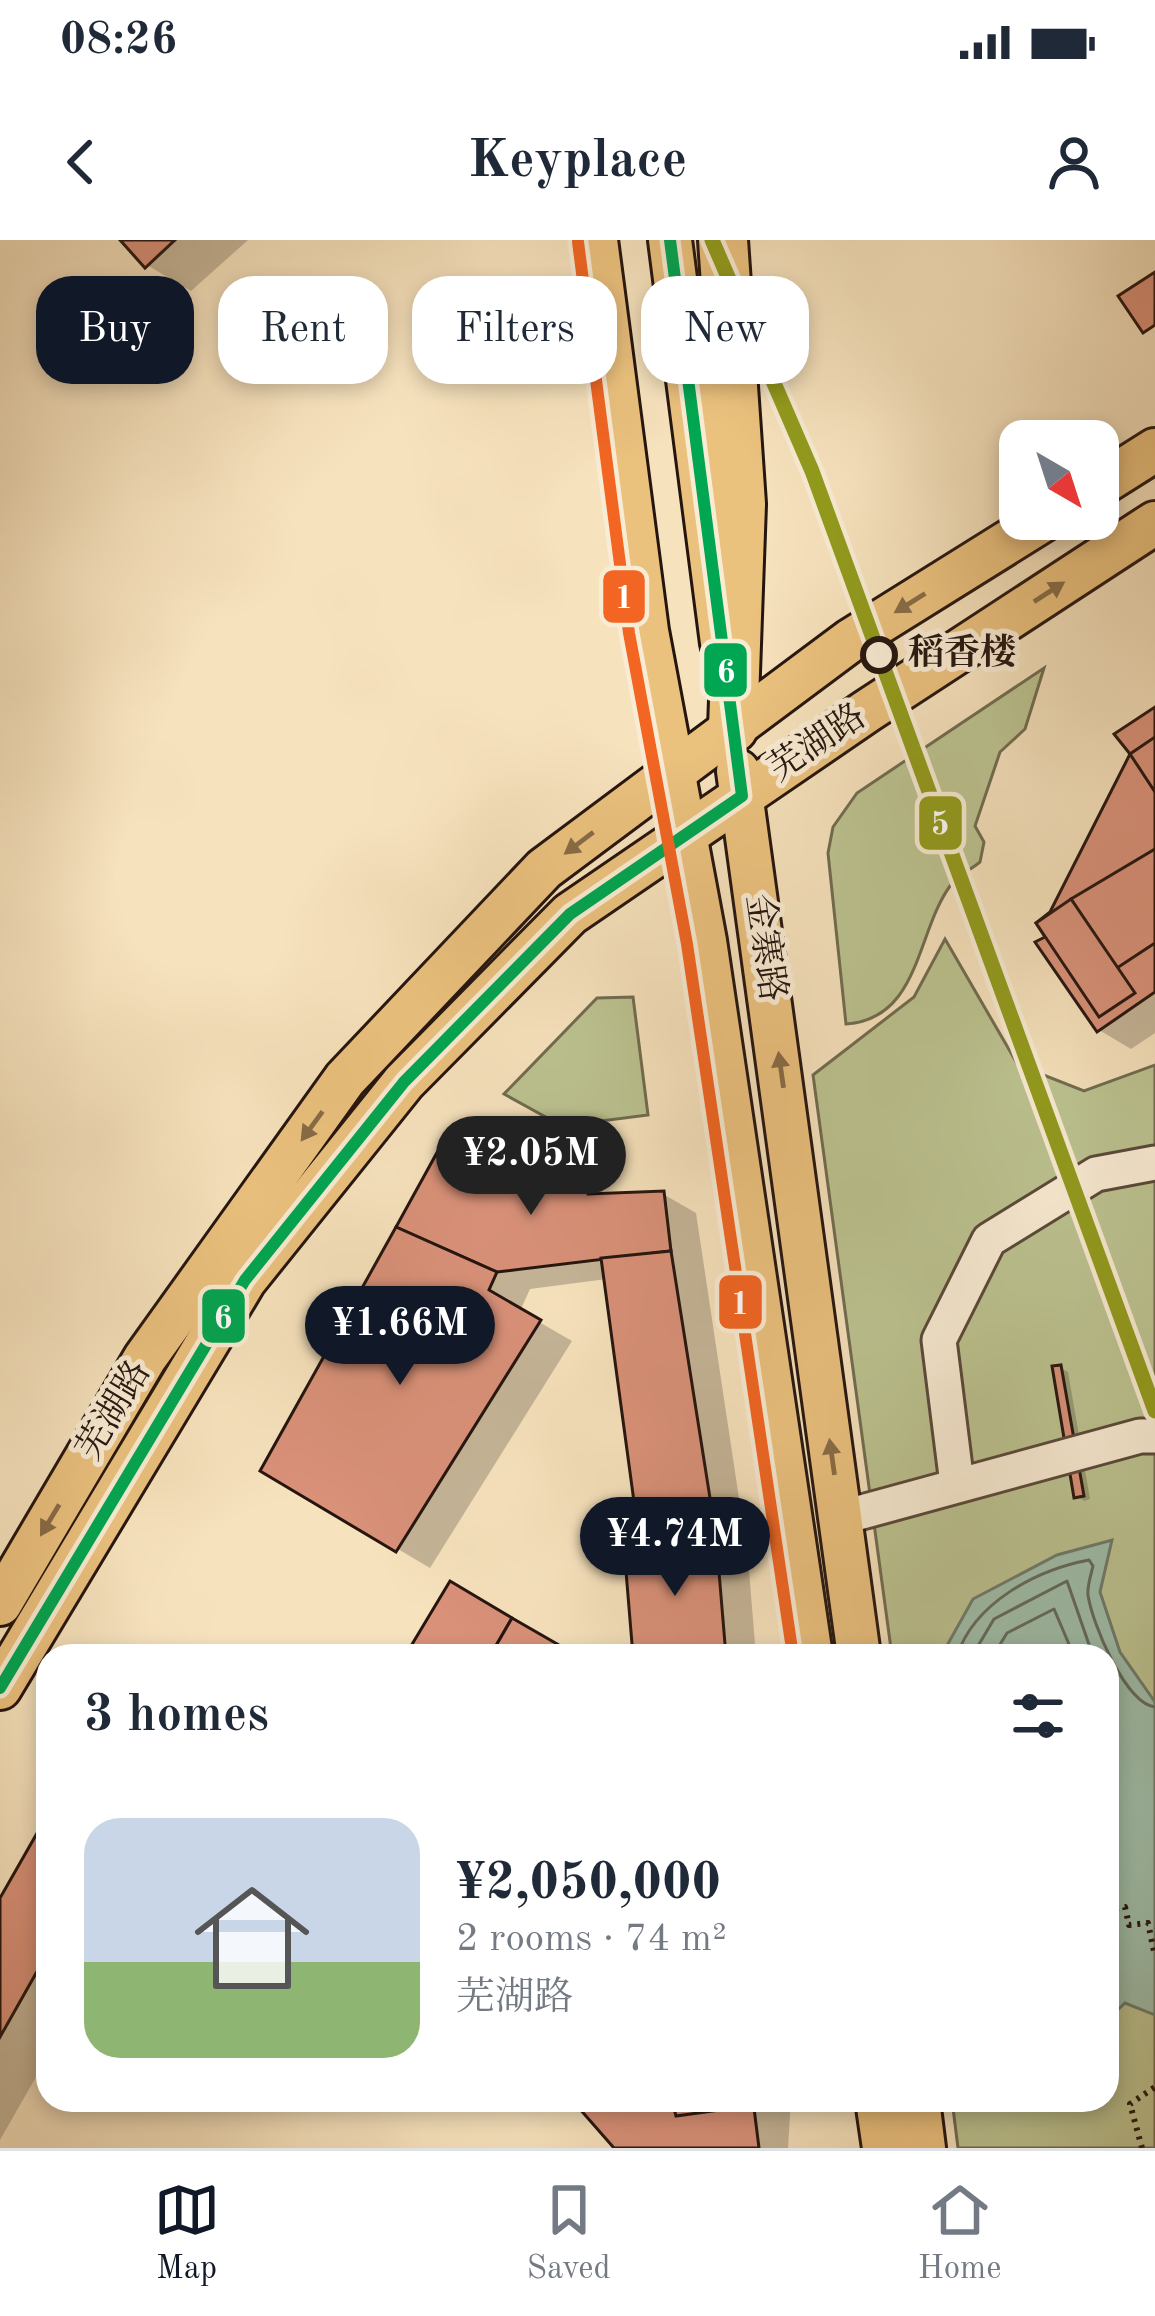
<!DOCTYPE html>
<meta charset="utf-8">
<style>
body{margin:0;font-family:"Old Standard TT","Noto Serif SC",serif;background:#f2f2f3;color:#1f2937;height:100vh;display:flex;flex-direction:column;font-size:45px;white-space:nowrap}
*{box-sizing:border-box;margin:0}
p{font-size:39px;color:#747a83}
.icon{flex:none;width:66px;height:66px;fill:none;stroke:currentColor;stroke-width:2;stroke-linecap:round;stroke-linejoin:round}
.map{position:relative;flex:1;overflow:hidden}
.panel{position:absolute;left:36px;top:1404px;width:1083px;height:468px;display:flex;flex-direction:column;background:#fff;border-radius:36px;box-shadow:0 6px 18px #0003}
.panel>*{flex:none}
.top-card{position:absolute;left:36px;top:36px;width:1083px;height:108px;display:flex;gap:24px}
.needle{width:78px;rotate:141deg}
.controls{position:absolute;left:999px;top:180px;display:grid;gap:24px}
.controls a{display:grid;place-items:center;width:120px;height:120px;border-radius:24px;background:#fff;box-shadow:0 6px 18px #0003;font-size:60px}
.price{position:absolute;translate:-50% -102px;padding:0 27px;border-radius:42px;background:#111827;color:#fff;font-size:39px;line-height:78px;filter:drop-shadow(0 3px 6px #0008)}
.price::after{content:'';position:absolute;left:50%;top:72px;width:36px;height:27px;margin-left:-18px;background:inherit;clip-path:polygon(0 0,100% 0,50% 100%)}
.price.current{background:#222;color:#fff}
ul{padding:0;list-style:none}
li{display:flex;align-items:center;gap:36px;height:300px;padding:0 48px}
li span{display:grid;place-items:center;flex:none;width:336px;height:240px;border-radius:36px;color:#555}
li>.icon{margin-inline-start:auto}
span .icon{width:144px;height:144px;fill:#fffc;stroke-width:1}
li b{font-size:51px}
h2{display:flex;justify-content:space-between;align-items:center;height:144px;padding:0 48px;font-size:51px}
.chip{padding:0 42px;border-radius:36px;background:#fff;box-shadow:0 6px 18px #0003;font-size:42px;line-height:108px}
.chip.current{background:#111827;color:#fff}
.status{display:flex;justify-content:space-between;align-items:center;height:84px;padding:0 60px;background:#fff;direction:ltr}
.status svg{height:33px;fill:currentColor}
header{display:flex;justify-content:space-between;align-items:center;height:156px;padding:0 48px;background:#fff;font-size:54px;font-weight:600}
.tab-bar{display:flex;justify-content:space-around;align-items:center;height:168px;border-top:3px solid #e0e1e3;background:#fff;font-size:33px;color:#747a83}
.tab-bar a{display:grid;justify-items:center;gap:6px}
.tab-bar .current{color:#111827}
.map>svg:first-child{display:block}
.green{fill:#bcc391;stroke:#706c50;stroke-width:3}
.water{fill:#9ebfab;stroke:#6e7b6d;stroke-width:3}
.shadow{fill:#0003}
.lines{fill:none;stroke-linecap:round;stroke-linejoin:round}
.shore{stroke:#626a5d;stroke-width:3}
.building{fill:#d99179;stroke:#25150f;stroke-width:3}
.minor-casing{stroke:#59483a;stroke-width:39}
.major-casing{stroke:#25150f;stroke-width:48}
.highway-casing{stroke:#25150f;stroke-width:54}
.path{stroke:#25150f;stroke-width:6;stroke-dasharray:3 6;stroke-linecap:butt}
.minor{stroke:#f9ecd4;stroke-width:33}
.major{stroke:#ebc17e;stroke-width:42}
.highway{stroke:#ebc17e;stroke-width:48}
.bus-1-casing{stroke:#f9ecd4;stroke-width:21}
.bus-2-casing{stroke:#f9ecd4;stroke-width:21}
.bus-1{stroke:#00a651;stroke-width:12}
.bus-2{stroke:#f26522;stroke-width:12}
.metro-1-casing{stroke:#f9ecd4;stroke-width:24}
.metro-1{stroke:#929b1c;stroke-width:15}
.oneway{fill:#886b46}
.stop-dot{fill:#f9ecd4;stroke:#25150f;stroke-width:6}
.labels{text-anchor:middle;dominant-baseline:central;stroke-width:10;stroke-linejoin:round;paint-order:stroke}
.stop-label{font-size:36px;font-weight:bold;fill:#25150f;stroke:#f9ecd4;text-anchor:start}
.street-label{font-size:36px;fill:#25150f;stroke:#f9ecd4}
.line-badge{stroke:#f9ecd4;stroke-width:4.5}
.badge-label{font-size:33px;text-anchor:middle;font-weight:bold;fill:#fff}
</style>
<div class="status"><b>08:26</b><svg viewBox="0 0 49 12"><path d="M0 12V9h3v3zM5 12V6h3v6zM10 12V3h3v9zM15 12V0h3v12zM26 1h20v11H26zM47 4h2v5h-2z"/></svg></div>
<header><svg class="icon" aria-label="back" viewBox="0 0 24 24"><path d="M15 5l-7 7 7 7"/></svg>Keyplace<svg class="icon" aria-label="person" viewBox="0 0 24 24"><circle cx="12" cy="8" r="4"/><path d="M4 21q1-7 8-7t8 7"/></svg></header>
<div class="map">
<svg width="1155" height="1908" viewBox="0 0 1155 1908">
<rect width="100%" height="100%" fill="#f6e2bd"/>
<filter id="stains"><feTurbulence type="fractalNoise" baseFrequency=".00167" numOctaves="4"/><feColorMatrix values="0 0 0 0 .2 0 0 0 0 .09 0 0 0 0 .02 0 0 0 .5 -.17"/></filter>
<radialGradient id="worn" r=".72"><stop offset=".6" stop-color="#630" stop-opacity="0"/><stop offset="1" stop-color="#630" stop-opacity=".3"/></radialGradient>
<g class="green">
<path d="M1044 428 1025 489 1000 512 975 586 984 602 980 622C971 629 957 637 950 646 916 693 920 779 846 784L828 613 833 587 857 553Z"/>
<path d="M945 699 1018 825 1084 851 1155 825V1908H958L952 1860H1107V1416H892L813 835 914 757Z"/>
<path d="M633 757 648 875 562 886 504 854 597 758Z"/>
</g>
<path class="water" d="M1112 1300 1100 1352 1120 1412 1155 1462V1775L1125 1763 1107 1780V1416H946L945 1409 973 1359 1057 1315Z"/>
<g class="shadow">
<path d="M124 0H248L191 51 147 25Z"/>
<path d="M1155 470V793L1131 809 1099 790 1049 697 1053 674Z"/>
<path d="M585 942 610 956 663 954 696 973 748 1318 756 1416H636L643 1308 607 1039 530 1049 520 1071 572 1101 430 1328 264 1230 527 949Z"/>
<path d="M1060 1128 1068 1132 1090 1259 1084 1261 1077 1256Z"/>
<path d="M48 1580V1816L0 1900V1664Z"/>
<path d="M643 1860H791L788 1908H617Z"/>
</g>
<g class="lines">
<g class="shore">
<path d="M957 1416C974 1363 1036 1330 1089 1320L1093 1326C1091 1335 1087 1346 1088 1355 1092 1383 1125 1463 1155 1467"/>
<path d="M972 1416 994 1379 1067 1341 1093 1416"/>
<path d="M993 1416 1007 1393 1054 1369 1074 1416"/>
</g>
</g>
<g class="building">
<path d="M120 0H175L145 28Z"/>
<path d="M1155 32V85L1143 93 1118 56Z"/>
<path d="M1155 467V752L1097 792 1035 702 1045 697 1036 683 1050 672 1130 514 1114 494Z"/>
<path d="M1155 497V552L1130 514Z"/>
<path d="M1155 609V703L1117 728 1071 659Z"/>
<path d="M1071 659 1135 753 1099 777 1036 683Z"/>
<path d="M439 909 526 945 530 930 586 940 588 954 664 951 671 1011 497 1032 396 987Z"/>
<path d="M396 987 497 1032 489 1050 541 1080 396 1312 260 1231Z"/>
<path d="M671 1011 716 1296 640 1306 601 1018Z"/>
<path d="M1061 1125 1084 1256 1074 1258 1052 1126Z"/>
<path d="M716 1296 726 1416H633L624 1307Z"/>
<path d="M450 1341 512 1378 490 1416H405Z"/>
<path d="M512 1378 578 1416H490Z"/>
<path d="M48 1574V1712L0 1797V1658Z"/>
<path d="M632 1860H753L759 1908H614L578 1867Z"/>
<path d="M672 1860H748L749 1866 676 1876Z"/>
</g>
<g class="lines">
<defs>
<g id="minor">
<path d="M957 1244 939 1100 989 1000 1096 934 1155 923"/>
<path d="M840 1278 1140 1196H1155"/>
</g>
<g id="major">
<path d="M596 0 647 391 705 701 811 1416"/>
<path d="M670 0 722 403"/>
<path d="M1098 246 1155 210"/>
<path d="M738 531 859 1416"/>
<path d="M0 1364 145 1118 345 839 544 629 851 400 1045 279"/>
<path d="M0 1448 245 1040 404 842 570 674 867 471 1155 283"/>
<path d="M877 1860 884 1908"/>
<path d="M918 1860 924 1908"/>
</g>
<path id="highway" d="M723 0 741 264 733 488"/>
</defs>
<use href="#minor" class="minor-casing"/>
<use href="#major" class="major-casing"/>
<use href="#highway" class="highway-casing"/>
<g class="path">
<path d="M1107 1670 1125 1667 1129 1685 1148 1683 1155 1716"/>
<path d="M1142 1908 1130 1864 1155 1847"/>
</g>
<use href="#minor" class="minor"/>
<use href="#major" class="major"/>
<use href="#highway" class="highway"/>
<defs>
<path id="bus-1" d="M0 1448 245 1040 404 842 570 674 742 556 670 0"/>
<path id="bus-2" d="M578 2 629 393 687 704 793 1416"/>
</defs>
<use href="#bus-1" class="bus-1-casing"/>
<use href="#bus-2" class="bus-2-casing"/>
<use href="#bus-1" class="bus-1"/>
<use href="#bus-2" class="bus-2"/>
<defs>
<path id="metro-1" d="M712 0 812 231 1155 1171"/>
</defs>
<use href="#metro-1" class="metro-1-casing"/>
<use href="#metro-1" class="metro-1"/>
</g>
<defs><path id="oneway-solid" d="M-6-.8H1V-3.2L6.5 0L1 3.2V.8H-6Z" transform="scale(3)"/></defs>
<g class="oneway">
<use href="#oneway-solid" transform="translate(1049 352) rotate(-33)"/>
<use href="#oneway-solid" transform="translate(910 363) rotate(148)"/>
<use href="#oneway-solid" transform="translate(579 603) rotate(143)"/>
<use href="#oneway-solid" transform="translate(781 830) rotate(-98)"/>
<use href="#oneway-solid" transform="translate(312 886) rotate(126)"/>
<use href="#oneway-solid" transform="translate(832 1217) rotate(-98)"/>
<use href="#oneway-solid" transform="translate(50 1280) rotate(121)"/>
</g>
<circle class="stop-dot" cx="879" cy="415" r="16"/>
<g class="labels">
<g class="stop-label">
<text x="908" y="415">稻香楼</text>
</g>
<g class="street-label">
<text transform="translate(818 504) rotate(-34)">芜湖路</text>
<text transform="translate(764 708) rotate(82)">金寨路</text>
<text transform="translate(115 1171) rotate(-59)">芜湖路</text>
</g>
</g>
<g class="line-badge">
<rect x="601" y="328" width="46" height="57" rx="12" fill="#f26522"/>
<rect x="702" y="401" width="47" height="58" rx="12" fill="#00a651"/>
<rect x="917" y="554" width="47" height="58" rx="12" fill="#929b1c"/>
<rect x="717" y="1033" width="47" height="58" rx="12" fill="#f26522"/>
<rect x="200" y="1047" width="47" height="58" rx="12" fill="#00a651"/>
</g>
<g class="badge-label">
<text x="624" y="368">1</text>
<text x="726" y="442">6</text>
<text x="940" y="594">5</text>
<text x="740" y="1074">1</text>
<text x="223" y="1088">6</text>
</g>
<rect width="100%" height="100%" filter="url(#stains)"/>
<rect width="100%" height="100%" fill="url(#worn)"/>
</svg>
<div class="controls">
<a><svg class="needle" viewBox="-14 -14 28 28"><path d="M0-13l5 13h-10z" fill="#e53935"/><path d="M0 13l5-13h-10z" fill="#747a83"/></svg></a>
</div>
<b class="price current" style="left:531px;top:978px">¥2.05M</b>
<b class="price" style="left:400px;top:1148px">¥1.66M</b>
<b class="price" style="left:675px;top:1359px">¥4.74M</b>
<div class="top-card">
<a class="chip current">Buy</a>
<a class="chip">Rent</a>
<a class="chip">Filters</a>
<a class="chip">New</a>
</div>
<section class="panel">
<h2>3 homes<svg class="icon" aria-label="filters" viewBox="0 0 24 24"><path d="M4 7h16M4 17h16"/><circle cx="9" cy="7" r="2"/><circle cx="15" cy="17" r="2"/></svg></h2>
<ul>
<li><span style="background:linear-gradient(#c9d6e8 60%,#8fb573 0)"><svg class="icon" aria-label="home" viewBox="0 0 24 24"><path d="M3 11l9-7 9 7M6 9v11h12V9"/></svg></span><div><b>¥2,050,000</b><p>2 rooms · 74 m²</p><p>芜湖路</p></div></li>
</ul>
</section>
</div>
<nav class="tab-bar">
<a class="current"><svg class="icon" aria-label="map" viewBox="0 0 24 24"><path d="M3 6l6-2 6 2 6-2v14l-6 2-6-2-6 2zM9 4v14M15 6v14"/></svg>Map</a>
<a><svg class="icon" aria-label="saved" viewBox="0 0 24 24"><path d="M7 4h10v16l-5-4-5 4z"/></svg>Saved</a>
<a><svg class="icon" aria-label="home" viewBox="0 0 24 24"><path d="M3 11l9-7 9 7M6 9v11h12V9"/></svg>Home</a>
</nav>
